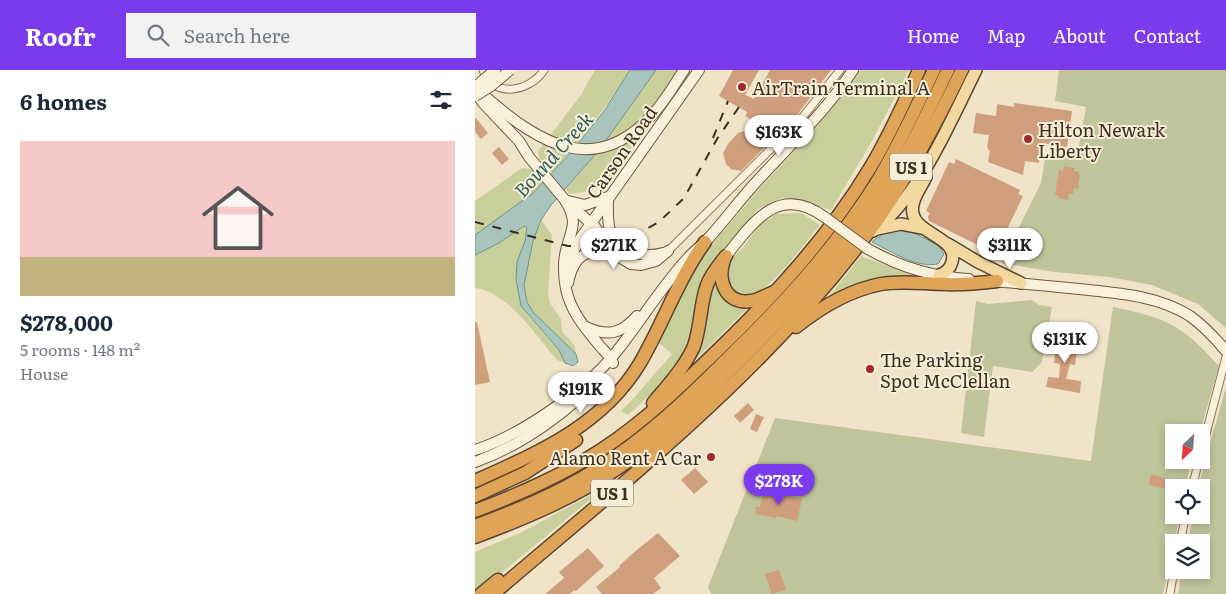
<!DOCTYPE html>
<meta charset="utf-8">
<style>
body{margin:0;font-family:Literata,serif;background:#f2f2f3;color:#1f2937;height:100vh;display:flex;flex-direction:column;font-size:19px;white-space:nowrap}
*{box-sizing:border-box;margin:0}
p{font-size:16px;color:#747a83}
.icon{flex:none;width:28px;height:28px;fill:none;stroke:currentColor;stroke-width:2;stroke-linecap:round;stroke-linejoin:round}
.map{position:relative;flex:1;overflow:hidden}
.sheet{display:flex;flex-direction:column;background:#fff;width:475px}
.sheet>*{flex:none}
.needle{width:32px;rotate:205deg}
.controls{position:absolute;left:690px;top:354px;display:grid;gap:10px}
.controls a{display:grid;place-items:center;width:45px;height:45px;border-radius:0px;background:#fff;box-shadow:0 2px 8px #0003;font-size:25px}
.price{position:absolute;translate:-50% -42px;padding:0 11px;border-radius:18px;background:#fff;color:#222;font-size:16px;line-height:32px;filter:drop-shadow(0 1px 2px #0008)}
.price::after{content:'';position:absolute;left:50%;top:30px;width:15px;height:11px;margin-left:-8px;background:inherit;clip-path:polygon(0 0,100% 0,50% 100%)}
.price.selected{background:#7c3aed;color:#fff}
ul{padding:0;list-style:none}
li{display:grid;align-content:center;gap:10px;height:265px;padding:0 20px}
li span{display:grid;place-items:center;height:155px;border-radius:0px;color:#555}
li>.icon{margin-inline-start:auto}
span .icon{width:90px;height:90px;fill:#fffc;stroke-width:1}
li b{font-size:21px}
h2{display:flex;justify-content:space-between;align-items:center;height:60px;padding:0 20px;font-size:21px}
header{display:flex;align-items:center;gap:30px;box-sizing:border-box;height:70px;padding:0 25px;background:#7c3aed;color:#fff}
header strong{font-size:24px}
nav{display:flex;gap:28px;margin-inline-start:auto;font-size:18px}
.search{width:350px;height:45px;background:#f2f2f3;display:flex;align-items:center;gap:12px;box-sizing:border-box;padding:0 18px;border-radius:0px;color:#747a83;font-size:19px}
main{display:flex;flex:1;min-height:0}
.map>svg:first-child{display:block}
.green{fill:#c9cf9b}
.cemetery{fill:#bfc49a}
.water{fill:#a9c4bc;stroke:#6f938a}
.building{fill:#cf9f7d}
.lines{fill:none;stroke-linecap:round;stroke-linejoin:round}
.street-casing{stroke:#8d765c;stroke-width:9}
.secondary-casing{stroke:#6f573f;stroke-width:12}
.primary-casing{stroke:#5b4430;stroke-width:14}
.highway-casing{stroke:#5b4430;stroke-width:15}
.street{stroke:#faf1dc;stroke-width:7}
.secondary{stroke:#faf1dc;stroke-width:10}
.primary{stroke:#f3d9a0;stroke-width:11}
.highway{stroke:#e0a458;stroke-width:12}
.rail{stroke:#3d2e20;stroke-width:2;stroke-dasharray:9 9;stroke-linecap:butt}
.secondary-bridge-casing{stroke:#6f573f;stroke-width:12;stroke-linecap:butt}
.secondary-bridge{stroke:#faf1dc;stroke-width:10}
.poi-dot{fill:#9e2a2b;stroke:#f7eed8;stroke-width:2}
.labels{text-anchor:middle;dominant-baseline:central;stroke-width:4;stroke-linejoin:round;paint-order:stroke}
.shield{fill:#f7eed8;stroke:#756857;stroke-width:1}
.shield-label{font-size:16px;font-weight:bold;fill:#3d2e20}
.poi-label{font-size:18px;fill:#3d2e20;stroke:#f7eed8;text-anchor:start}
.street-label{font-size:18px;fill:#3d2e20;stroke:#f7eed8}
.water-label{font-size:19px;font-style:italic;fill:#2f5d5a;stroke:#f7eed8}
</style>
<header>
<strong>Roofr</strong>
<div class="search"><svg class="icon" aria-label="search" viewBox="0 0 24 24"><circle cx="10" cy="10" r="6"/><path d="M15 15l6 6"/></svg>Search here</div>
<nav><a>Home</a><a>Map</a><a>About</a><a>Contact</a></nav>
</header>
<main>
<section class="sheet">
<h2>6 homes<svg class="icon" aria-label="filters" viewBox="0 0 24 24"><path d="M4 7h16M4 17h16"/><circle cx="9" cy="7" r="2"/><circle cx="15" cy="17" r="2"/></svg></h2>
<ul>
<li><span style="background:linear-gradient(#f6c9c9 75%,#c2b280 0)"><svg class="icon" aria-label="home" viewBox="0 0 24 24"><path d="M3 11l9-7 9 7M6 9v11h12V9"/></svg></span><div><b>$278,000</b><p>5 rooms · 148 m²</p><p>House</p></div></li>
</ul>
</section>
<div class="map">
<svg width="751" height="524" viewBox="0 0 751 524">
<rect width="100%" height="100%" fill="#f0e4c8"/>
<g class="green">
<path d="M120 0H155C131 37 106 71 77 103L64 88 63 81 106 25Z"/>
<path d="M181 0H202C187 29 149 104 121 118 113 122 103 123 94 124L91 119 125 79Z"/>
<path d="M385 0H434L396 73 356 140 333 133 308 128 283 139 244 187 212 282 190 311 153 345 146 341 158 329 197 284 182 271 211 214 235 176 286 117 342 57Z"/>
<path d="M47 98 57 99 69 112 58 123 0 165V131Z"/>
<path d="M326 143 345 155C331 171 291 229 270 226 261 225 255 217 250 209L252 192 268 178 284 155 301 144Z"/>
<path d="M66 150 77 165 73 224 75 233 86 249 87 261 100 276 101 284C87 270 61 251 53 233 43 211 57 172 66 150Z"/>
<path d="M49 156 52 158 50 171 42 192 41 209 51 243 84 280 90 293 82 290C61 266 33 222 0 218V185L24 173Z"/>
<path d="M386 186 442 207 352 229Z"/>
<path d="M240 209C247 229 253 231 273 238L216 294Z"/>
<path d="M129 418 1 524H0V482L47 462Z"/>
</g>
<g class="cemetery">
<path d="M584 0H751V258L723 234 677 215 634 207 579 202 526 193 566 113 570 88 573 84 581 80 603 82 611 37 580 31Z"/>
<path d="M557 230 564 235 577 237 567 292 557 302 518 296 509 367 486 363 501 231 513 234Z"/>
<path d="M638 237C692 248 707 255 744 296L725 362H699V390H717L710 417 699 418V445H705L688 524H236L233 517 300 348 616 391Z"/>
<path d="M751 317V524H703L707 500H726V472H713L718 445H726V418L723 417Z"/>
</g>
<g class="water">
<path d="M155 0H181L125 79 76 135 66 150 58 171 49 215 52 232 58 242 101 284 103 292 98 296 90 293 84 280 46 236 41 209 42 192 50 171 52 158 49 156 24 173 0 185V165L58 123 99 79 129 41Z"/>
<path d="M432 159 464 176 469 184 463 194C441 198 417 182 397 172 408 162 417 160 432 159Z"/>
</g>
<g class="building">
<path d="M258 0H284L270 25 279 29 295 0H356L322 45 266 101 256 99 251 94 248 83 253 74 263 63 273 60 300 64 270 46 272 42 244 26Z"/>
<path d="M539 33 597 41 592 77 567 73 564 93 550 91 548 105 513 92 515 81 512 78 514 65 498 63 501 43 521 46 522 34 539 37Z"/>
<path d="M0 47 13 63 6 69 0 62Z"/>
<path d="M24 77 34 89 27 95 17 83Z"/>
<path d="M481 89 545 120 543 124 548 126 524 176 520 174 517 178 513 180 454 151 453 147 455 143 451 141 474 92 479 94Z"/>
<path d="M589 96 600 98 599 101 604 102 603 104 605 105 603 119 599 118 598 124H594L593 130 584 128V126L580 125 584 100 588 101Z"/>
<path d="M0 252H2L15 312 0 315Z"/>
<path d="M589 257 600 259 597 279 602 280 600 295 595 294 591 309 606 311 605 323 571 317 573 307 584 308 585 294 579 293 581 277 586 278Z"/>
<path d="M273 333 279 340 265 353 259 346Z"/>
<path d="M281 344 289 347 282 362 275 359Z"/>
<path d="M220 398 233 412 219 424 206 410Z"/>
<path d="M676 404 695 410 693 419 674 415Z"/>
<path d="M288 421 327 429 322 451 302 446 301 448 280 444 281 437H285Z"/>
<path d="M183 463 205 486 179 508 186 518 178 524H127L121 517 145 497 144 496 158 483Z"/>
<path d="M113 478 129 496 101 521 99 520 95 524H70L89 508 84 502Z"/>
<path d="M304 500 311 520 297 524 290 504Z"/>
</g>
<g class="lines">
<defs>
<g id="street">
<path d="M8 0C18 29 55 22 69 0"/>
<path d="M193 181 326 49 365 0"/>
<path d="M726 383 751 287"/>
<path d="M717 418 724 390"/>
<path d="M705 472 711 445"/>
<path d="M695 524 699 500"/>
</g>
<g id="secondary">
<path d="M0 22 9 34 44 71 54 87 90 130 120 157 139 184 156 194 166 195 181 191 193 181"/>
<path d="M12 28C65 74 121 108 178 44 190 31 199 15 209 0"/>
<path d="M133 128C133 139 132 150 135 160 143 181 168 189 188 183"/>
<path d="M90 130C105 154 95 160 90 185 88 196 89 208 91 219 96 242 110 258 124 275 129 281 135 286 138 293"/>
<path d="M93 131 110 135 133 127"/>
<path d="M393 179C423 196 459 207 494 209"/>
<path d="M251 186C279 151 304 113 351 148"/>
<path d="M94 189 105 169 224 0"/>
<path d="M516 211C546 213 575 216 604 219 642 223 682 225 715 246 729 256 740 268 751 281"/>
<path d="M93 213C99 183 114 176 142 187"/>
<path d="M111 257C133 267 146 264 162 246"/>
<path d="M0 380C47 365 111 320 142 281 166 251 186 217 213 188 218 182 224 178 230 172 249 152 265 129 284 109 317 73 351 41 378 0"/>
<path d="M0 392C47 375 87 346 122 311"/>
</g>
<g id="primary">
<path d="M451 107C446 118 435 131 438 144 443 165 484 168 477 192 475 199 471 203 464 205"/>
<path d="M402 159 426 154 447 158"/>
<path d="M398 161C444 128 476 50 501 0"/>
<path d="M473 174 503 192 546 213"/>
</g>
<g id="highway">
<path d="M249 190C242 210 250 235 276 231 284 230 291 225 299 222"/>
<path d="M321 257C346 237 375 220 406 214 428 210 450 214 472 214 488 215 505 213 522 211"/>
<path d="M178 333C193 315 210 297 219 276 226 256 225 234 232 215 236 204 244 195 251 186"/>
<path d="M0 411C63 383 128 355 165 293 188 254 203 209 230 172"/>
<path d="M0 426 50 403 101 370"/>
<path d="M0 441C44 424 86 406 126 380 169 352 206 316 243 280 300 225 354 166 395 98 414 67 429 33 444 0"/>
<path d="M0 456C42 440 82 424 120 400 171 369 214 327 256 285 309 233 360 178 400 115 423 78 440 39 459 0"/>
<path d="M0 467C48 449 94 430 137 402 181 374 217 338 254 301 317 239 378 174 423 98 442 66 457 33 473 0"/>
<path d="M6 524 23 510"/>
<path d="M18 524C155 407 301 293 406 145 437 99 463 50 487 0"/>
</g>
</defs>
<use href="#street" class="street-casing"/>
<use href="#secondary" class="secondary-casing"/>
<use href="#primary" class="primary-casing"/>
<use href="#highway" class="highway-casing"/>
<use href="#street" class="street"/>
<use href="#secondary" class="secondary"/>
<use href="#primary" class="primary"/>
<use href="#highway" class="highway"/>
<g class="rail">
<path d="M238 68 253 31"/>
<path d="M0 152 93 176 128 175 157 167 184 152 209 128 242 69 264 37"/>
</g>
<defs>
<g id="secondary-bridge">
<path d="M0 17 20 0"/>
<path d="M0 26 16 16 35 0"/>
<path d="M351 148 393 179"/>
</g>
</defs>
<use href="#secondary-bridge" class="secondary-bridge-casing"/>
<use href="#secondary-bridge" class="secondary-bridge"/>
</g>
<g class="poi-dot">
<circle cx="267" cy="17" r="5"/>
<circle cx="553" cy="69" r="5"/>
<circle cx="395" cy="299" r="5"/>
<circle cx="236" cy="387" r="5"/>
</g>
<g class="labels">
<g class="shield">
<rect x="415" y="83.5" width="42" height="27" rx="4"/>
<rect x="116" y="409.5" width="42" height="27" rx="4"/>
</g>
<g class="shield-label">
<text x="436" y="97">US 1</text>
<text x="137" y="423">US 1</text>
</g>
<g class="poi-label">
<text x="277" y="17">AirTrain Terminal A</text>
<text x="563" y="59">Hilton Newark<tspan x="563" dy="21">Liberty</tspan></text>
<text x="405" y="289">The Parking<tspan x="405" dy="21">Spot McClellan</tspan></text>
<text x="226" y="387" text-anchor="end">Alamo Rent A Car</text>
</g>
<g class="street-label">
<text transform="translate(146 82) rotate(-55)">Carson Road</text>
</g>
<g class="water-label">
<text transform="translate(78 84) rotate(-48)">Bound Creek</text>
</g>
</g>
</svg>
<div class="controls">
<a><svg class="needle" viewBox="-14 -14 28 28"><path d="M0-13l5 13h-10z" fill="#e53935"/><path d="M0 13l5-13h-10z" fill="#747a83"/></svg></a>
<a><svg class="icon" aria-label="locate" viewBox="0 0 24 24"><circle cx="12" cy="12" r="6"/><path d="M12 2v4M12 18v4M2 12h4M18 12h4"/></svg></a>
<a><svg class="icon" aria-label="layers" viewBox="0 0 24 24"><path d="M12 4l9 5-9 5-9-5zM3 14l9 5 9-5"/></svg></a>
</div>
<b class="price" style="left:304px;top:87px">$163K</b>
<b class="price" style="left:139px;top:200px">$271K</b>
<b class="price" style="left:535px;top:200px">$311K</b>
<b class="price" style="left:590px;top:294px">$131K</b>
<b class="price" style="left:106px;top:344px">$191K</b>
<b class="price selected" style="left:304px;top:436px">$278K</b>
</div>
</main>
